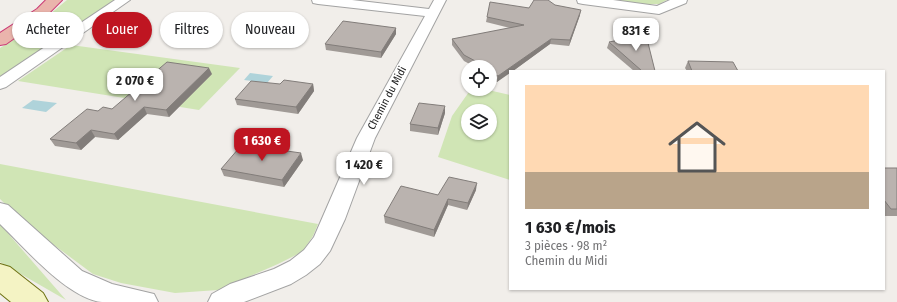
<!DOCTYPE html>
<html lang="fr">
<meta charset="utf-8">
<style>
body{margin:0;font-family:"Fira Sans Condensed",sans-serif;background:#f2f2f2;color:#202124;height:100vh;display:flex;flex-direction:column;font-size:15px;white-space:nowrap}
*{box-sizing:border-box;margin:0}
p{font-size:13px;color:#757577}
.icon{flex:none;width:22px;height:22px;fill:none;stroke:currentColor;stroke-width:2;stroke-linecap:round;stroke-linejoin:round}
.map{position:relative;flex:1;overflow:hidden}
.details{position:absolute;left:509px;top:70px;width:376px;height:220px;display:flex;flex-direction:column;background:#fff;border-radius:0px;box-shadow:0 1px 3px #0004}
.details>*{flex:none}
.guide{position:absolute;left:12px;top:12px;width:380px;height:36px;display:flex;gap:8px}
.fabs{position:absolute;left:461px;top:60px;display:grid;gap:8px}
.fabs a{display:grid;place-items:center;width:36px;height:36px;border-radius:50%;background:#fff;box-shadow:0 1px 3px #0004;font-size:20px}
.price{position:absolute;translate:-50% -34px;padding:0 9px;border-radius:8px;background:#fff;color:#222;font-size:13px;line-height:26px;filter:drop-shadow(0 1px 2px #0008)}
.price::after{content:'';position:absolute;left:50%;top:24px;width:12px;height:9px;margin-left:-6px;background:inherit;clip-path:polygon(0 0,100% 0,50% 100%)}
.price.current{background:#bf1521;color:#fff}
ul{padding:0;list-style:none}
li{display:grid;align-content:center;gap:8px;height:212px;padding:0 16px}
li+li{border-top:1px solid #e0e0e0}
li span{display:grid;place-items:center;height:124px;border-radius:0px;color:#555}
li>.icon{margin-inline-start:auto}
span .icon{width:72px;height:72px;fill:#fffc;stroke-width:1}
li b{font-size:17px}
.chip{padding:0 14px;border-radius:18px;background:#fff;box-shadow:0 1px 3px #0004;font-size:14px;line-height:36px}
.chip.current{background:#bf1521;color:#fff}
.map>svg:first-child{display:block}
.grass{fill:#d0e5b5;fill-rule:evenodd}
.water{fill:#afd3da}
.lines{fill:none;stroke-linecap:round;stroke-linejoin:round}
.minor-casing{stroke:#a3a3a3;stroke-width:2}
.secondary-casing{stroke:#6d7111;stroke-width:2}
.trunk-casing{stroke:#cb3b76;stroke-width:2}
.minor{fill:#fff;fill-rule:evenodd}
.secondary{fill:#f4f3c4;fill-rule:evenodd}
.trunk{fill:#eab4ac;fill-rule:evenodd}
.wall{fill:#a09a96}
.shaded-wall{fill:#827d7a}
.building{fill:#bab3af;stroke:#827d7a}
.labels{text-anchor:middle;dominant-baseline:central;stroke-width:3;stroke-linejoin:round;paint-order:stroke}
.street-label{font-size:11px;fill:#222;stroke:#fff}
</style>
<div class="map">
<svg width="897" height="302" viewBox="0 0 897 302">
<rect width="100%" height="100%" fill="#f1eeea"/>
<g class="grass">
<path d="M67 0H120L0 80V48L38 24Z"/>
<path d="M597 0H667L659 4H651L652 8Z"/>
<path d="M71 45 240 68 199 110 18 81Z"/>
<path d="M471 89H484L510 95V180L438 157 452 116ZM468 111H490V133H468Z"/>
<path d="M0 164 318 224 313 236 302 252 278 264 218 290 175 293 121 283 93 274 27 225 0 199Z"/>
<path d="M0 224 5 230 66 300 0 262Z"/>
</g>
<g class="water">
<path d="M250 73 273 76 267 83 244 80Z"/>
<path d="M33 100 57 103 46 112 22 108Z"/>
<path d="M249 129 277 134 276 137 279 138 275 144 270 143 269 144 240 140Z"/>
</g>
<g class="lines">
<defs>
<g id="minor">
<path d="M115 0H130L6 87 0 89V77Z"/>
<path d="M312 0H352L429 9 434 0H446L375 138 345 219 330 251 320 264 306 275 291 284 244 302H208L212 294 230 284 274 269 290 261 304 250 314 237 357 138 425 16 318 4 313 3Z"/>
<path d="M577 0H613L657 6 670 0H687L686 3 659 14 583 4 578 3Z"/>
<path d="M0 203 8 205 82 271 112 284 154 294 158 302C139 302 120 302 102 302 68 299 24 247 0 224Z"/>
</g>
<path id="secondary" d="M0 264 10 267 43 293 48 302H11L0 293Z"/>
<path id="trunk" d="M46 0H62L47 15 6 44 0 45V33L37 9Z"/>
</defs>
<use href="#minor" class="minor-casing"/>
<use href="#secondary" class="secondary-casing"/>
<use href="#trunk" class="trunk-casing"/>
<use href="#minor" class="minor"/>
<use href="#secondary" class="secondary"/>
<use href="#trunk" class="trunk"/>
</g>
<g class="wall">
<path d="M555 5 580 15 569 46 550 44 513 71H510L497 82 490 79V67H475L464 61 452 45V39L510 28 486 22 487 17 529 8Z"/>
<path d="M297 20 299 26 282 45 246 40 244 34Z"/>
<path d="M396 28V34L381 58 326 50 325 44Z"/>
<path d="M609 42 655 71H634L607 48Z"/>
<path d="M688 61 738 71H687L685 68Z"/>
<path d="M212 74 169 117 147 114 118 140 95 137 81 150 55 146 50 139 98 111 112 109Z"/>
<path d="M280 84H313L314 91 298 114 237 105 235 99Z"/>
<path d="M445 113 438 135 410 131V124Z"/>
<path d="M303 160 284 187 224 176 221 169Z"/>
<path d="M884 168H897V216H885L884 215Z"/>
<path d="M476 190 467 210 448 205 434 237 385 223 384 216 438 195Z"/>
</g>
<g class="shaded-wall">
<path d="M581 10 580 15 569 46 570 40Z"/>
<path d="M297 20 299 26 282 45 280 39Z"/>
<path d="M396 28V34L381 58V52Z"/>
<path d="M551 39 550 44 513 71H510V73L497 82 498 76Z"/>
<path d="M209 68 212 74 169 117 166 110Z"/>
<path d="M313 84 314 91 298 114 296 107Z"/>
<path d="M445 106V113L438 135V128Z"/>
<path d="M144 107 147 114 118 140 114 134Z"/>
<path d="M91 130 95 137 81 150 76 143Z"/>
<path d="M301 153 303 160 284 187 282 180Z"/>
<path d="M477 183 476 190 467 210 468 203Z"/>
<path d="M448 199V205L434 237V230Z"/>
</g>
<g class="building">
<path d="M534 0H548L555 5 581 10 570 40 551 39 498 76 490 73V67H477L479 63 464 55 452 39 524 25 487 17 490 2 529 8Z"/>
<path d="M262 16 297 20 280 39 244 34Z"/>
<path d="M343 21 396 28 381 52 325 44Z"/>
<path d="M646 35 655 71H642L609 42Z"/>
<path d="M688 61 733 62 738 71H692Z"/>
<path d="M167 62 209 68 166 110 144 107 114 134 91 130 76 143 50 139 87 109 98 111 103 107 112 109Z"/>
<path d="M284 80 313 84 296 107 235 99 251 81 280 84Z"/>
<path d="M419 103 445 106 438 128 410 124Z"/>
<path d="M259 147 301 153 282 180 221 169 239 148 256 150Z"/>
<path d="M884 168H897V209H891L884 200Z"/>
<path d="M449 177 477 183 468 203 448 199 434 230 384 216 401 186 438 195Z"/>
</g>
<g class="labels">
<g class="street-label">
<text transform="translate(387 98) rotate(-62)">Chemin du Midi</text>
</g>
</g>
</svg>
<div class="fabs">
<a><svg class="icon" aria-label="locate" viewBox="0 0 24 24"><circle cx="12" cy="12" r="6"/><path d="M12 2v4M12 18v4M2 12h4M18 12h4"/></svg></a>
<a><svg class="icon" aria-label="layers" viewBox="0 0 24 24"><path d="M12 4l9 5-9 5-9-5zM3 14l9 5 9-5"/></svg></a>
</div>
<b class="price" style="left:636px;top:52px">831 €</b>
<b class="price" style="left:135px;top:102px">2 070 €</b>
<b class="price current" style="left:262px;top:162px">1 630 €</b>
<b class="price" style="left:364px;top:186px">1 420 €</b>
<div class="guide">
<a class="chip">Acheter</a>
<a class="chip current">Louer</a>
<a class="chip">Filtres</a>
<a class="chip">Nouveau</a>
</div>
<section class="details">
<ul>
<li><span style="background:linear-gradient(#ffd9b3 70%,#b9a48a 0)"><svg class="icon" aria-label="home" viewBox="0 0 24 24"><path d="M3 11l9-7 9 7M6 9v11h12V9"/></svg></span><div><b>1 630 €/mois</b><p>3 pièces · 98 m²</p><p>Chemin du Midi</p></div></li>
</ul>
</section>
</div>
